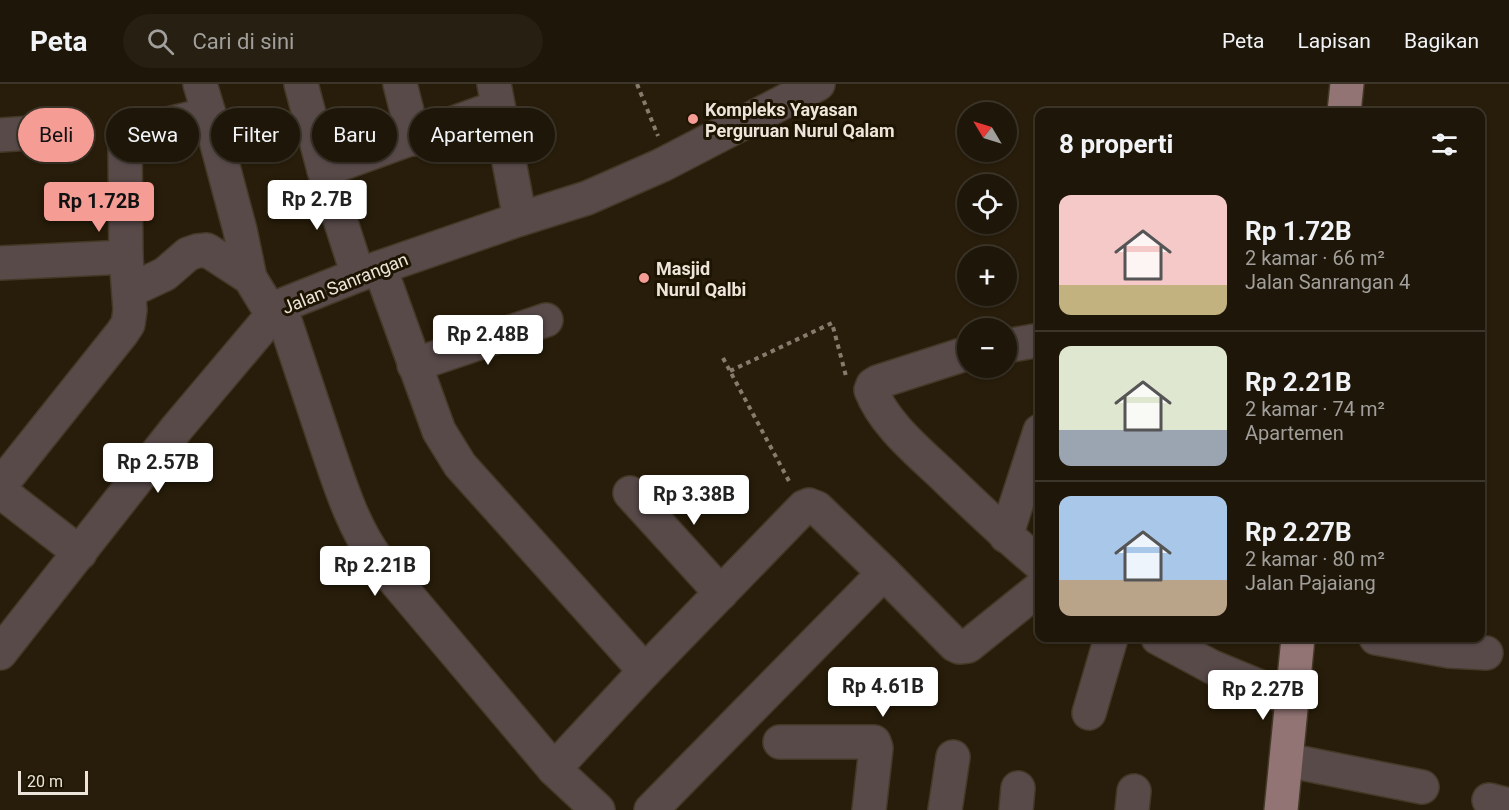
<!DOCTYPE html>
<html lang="id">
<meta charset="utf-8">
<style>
body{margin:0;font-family:Roboto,sans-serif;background:#261f12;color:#f1f3f6;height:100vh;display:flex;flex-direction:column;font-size:22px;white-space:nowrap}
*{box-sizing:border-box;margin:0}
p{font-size:20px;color:#a19f9c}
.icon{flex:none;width:33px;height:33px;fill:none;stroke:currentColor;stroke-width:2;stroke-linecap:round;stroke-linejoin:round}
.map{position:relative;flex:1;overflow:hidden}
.drawer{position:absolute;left:1035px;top:24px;width:450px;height:534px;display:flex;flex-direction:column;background:#1e1608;border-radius:12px;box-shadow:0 2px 4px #0004,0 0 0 2px #3c3529}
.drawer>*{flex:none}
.top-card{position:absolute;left:18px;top:24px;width:570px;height:54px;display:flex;gap:12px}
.needle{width:39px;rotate:308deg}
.controls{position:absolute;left:957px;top:18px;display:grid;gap:12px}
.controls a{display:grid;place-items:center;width:60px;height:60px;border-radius:50%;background:#1e1608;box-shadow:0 2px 4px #0004,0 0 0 2px #3c3529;font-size:30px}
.scale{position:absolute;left:18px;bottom:15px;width:70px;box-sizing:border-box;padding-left:6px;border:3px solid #ede5da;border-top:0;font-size:16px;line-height:21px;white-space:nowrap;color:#ede5da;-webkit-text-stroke:4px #1e1402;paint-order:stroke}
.price{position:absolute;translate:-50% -51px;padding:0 14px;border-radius:6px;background:#fff;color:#222;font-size:20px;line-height:39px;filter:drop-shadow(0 2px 3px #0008)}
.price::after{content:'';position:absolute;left:50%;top:36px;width:18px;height:14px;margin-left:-9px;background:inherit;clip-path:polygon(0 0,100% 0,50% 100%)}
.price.selected{background:#f59c95;color:#111}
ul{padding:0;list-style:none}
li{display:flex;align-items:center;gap:18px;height:150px;padding:0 24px}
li+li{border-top:2px solid #3c3529}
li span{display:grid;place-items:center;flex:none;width:168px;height:120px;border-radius:12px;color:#555}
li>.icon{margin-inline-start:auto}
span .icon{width:72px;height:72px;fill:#fffc;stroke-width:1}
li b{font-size:26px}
h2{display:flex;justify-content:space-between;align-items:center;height:72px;padding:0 24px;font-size:26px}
.tag{padding:0 21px;border-radius:27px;background:#1e1608;box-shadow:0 2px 4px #0004,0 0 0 2px #3c3529;font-size:21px;line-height:54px}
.tag.selected{background:#f59c95;color:#111}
header{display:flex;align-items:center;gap:36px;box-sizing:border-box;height:84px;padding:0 30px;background:#1e1608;border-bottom:2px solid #3c3529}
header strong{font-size:28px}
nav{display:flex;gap:33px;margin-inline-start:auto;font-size:21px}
.search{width:420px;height:54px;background:#261f12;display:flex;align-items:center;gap:15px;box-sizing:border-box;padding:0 21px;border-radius:33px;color:#a19f9c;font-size:22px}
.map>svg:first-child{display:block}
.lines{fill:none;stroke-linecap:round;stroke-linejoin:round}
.minor-casing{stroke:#443927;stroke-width:36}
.major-casing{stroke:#443927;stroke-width:36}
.path{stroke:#867c6d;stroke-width:4;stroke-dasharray:4.5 4.5;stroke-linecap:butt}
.minor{stroke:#594a4a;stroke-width:33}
.major{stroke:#927474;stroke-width:33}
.poi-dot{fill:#f59c95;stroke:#1e1402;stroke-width:2}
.labels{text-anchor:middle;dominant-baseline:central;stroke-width:6;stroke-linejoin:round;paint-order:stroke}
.poi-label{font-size:18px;font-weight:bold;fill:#ede5da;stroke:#1e1402;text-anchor:start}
.street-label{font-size:18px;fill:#ede5da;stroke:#1e1402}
</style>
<header>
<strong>Peta</strong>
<div class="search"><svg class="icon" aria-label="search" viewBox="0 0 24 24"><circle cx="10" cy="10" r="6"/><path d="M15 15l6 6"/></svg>Cari di sini</div>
<nav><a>Peta</a><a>Lapisan</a><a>Bagikan</a></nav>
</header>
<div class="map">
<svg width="1509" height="726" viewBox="0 0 1509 726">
<rect width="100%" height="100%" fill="#281d0a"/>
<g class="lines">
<defs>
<g id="minor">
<path d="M301 0 324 86 358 191"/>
<path d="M400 0 414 55"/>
<path d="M494 0 520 135"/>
<path d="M209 30 240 146 250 194"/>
<path d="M0 51 46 48"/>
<path d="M324 86 498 23"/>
<path d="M0 179 126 173"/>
<path d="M380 184 439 347 460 381 645 587"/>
<path d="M129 207 165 190 188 170 197 167 207 166 250 194 272 230"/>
<path d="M280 222C295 267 310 312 325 357 339 397 351 439 376 474L554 685 598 726"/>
<path d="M1006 262 1040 256"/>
<path d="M968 269 878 298 873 301 871 306C884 340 919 368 945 393 976 423 1006 452 1040 480"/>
<path d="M414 281 546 236"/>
<path d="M0 402 122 249 128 240 130 226 126 173 125 62 127 53 135 48 209 30 200 0"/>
<path d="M0 407 80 469"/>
<path d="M630 409 721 509"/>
<path d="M1006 452 1040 347"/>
<path d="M1158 554 1212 583 1290 615"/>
<path d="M1376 554 1449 567 1486 569"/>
<path d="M0 569 177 344 280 222 358 191 520 135 587 114 662 81 818 0"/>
<path d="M1089 629 1111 554"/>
<path d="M780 658H874L876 664 869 726"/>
<path d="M1286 676 1422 703"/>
<path d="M554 685 645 587 804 423 809 421 817 424 884 489 955 561 959 563 968 562 1040 504"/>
<path d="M1489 716 1509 721"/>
<path d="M651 726 884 489"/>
<path d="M945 726 953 673"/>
<path d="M1016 726 1018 704"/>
<path d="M1132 726 1134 707"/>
</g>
<g id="major">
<path d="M1344 28 1347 0"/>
<path d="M1281 726 1298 554"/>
</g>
</defs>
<use href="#minor" class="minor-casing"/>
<use href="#major" class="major-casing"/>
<g class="path">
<path d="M637 0 658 52"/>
<path d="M723 274 790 399"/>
<path d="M730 287 832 239 846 292"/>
</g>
<use href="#minor" class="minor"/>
<use href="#major" class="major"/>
</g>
<g class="poi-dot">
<circle cx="693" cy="35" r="6"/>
<circle cx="644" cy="194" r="6"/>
</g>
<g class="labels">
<g class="poi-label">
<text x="705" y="25">Kompleks Yayasan<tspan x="705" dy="21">Perguruan Nurul Qalam</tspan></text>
<text x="656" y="184">Masjid<tspan x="656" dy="21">Nurul Qalbi</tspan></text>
</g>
<g class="street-label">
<text transform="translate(345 199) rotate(-22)">Jalan Sanrangan</text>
</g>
</g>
</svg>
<div class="controls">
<a><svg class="needle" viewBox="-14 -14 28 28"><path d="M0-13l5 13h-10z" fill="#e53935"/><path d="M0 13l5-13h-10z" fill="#a19f9c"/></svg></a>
<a><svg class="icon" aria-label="locate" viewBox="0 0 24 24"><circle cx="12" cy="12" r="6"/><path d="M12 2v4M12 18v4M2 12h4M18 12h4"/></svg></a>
<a>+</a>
<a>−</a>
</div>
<div class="scale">20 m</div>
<b class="price" style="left:317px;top:147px">Rp 2.7B</b>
<b class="price selected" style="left:99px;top:149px">Rp 1.72B</b>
<b class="price" style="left:488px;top:282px">Rp 2.48B</b>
<b class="price" style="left:158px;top:410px">Rp 2.57B</b>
<b class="price" style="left:694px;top:442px">Rp 3.38B</b>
<b class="price" style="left:375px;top:513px">Rp 2.21B</b>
<b class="price" style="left:883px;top:634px">Rp 4.61B</b>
<b class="price" style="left:1263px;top:637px">Rp 2.27B</b>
<div class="top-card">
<a class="tag selected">Beli</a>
<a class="tag">Sewa</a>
<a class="tag">Filter</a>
<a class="tag">Baru</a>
<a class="tag">Apartemen</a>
</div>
<section class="drawer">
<h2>8 properti<svg class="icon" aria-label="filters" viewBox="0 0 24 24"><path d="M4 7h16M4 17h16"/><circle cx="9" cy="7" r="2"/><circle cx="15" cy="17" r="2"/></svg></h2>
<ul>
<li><span style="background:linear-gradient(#f6c9c9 75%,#c2b280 0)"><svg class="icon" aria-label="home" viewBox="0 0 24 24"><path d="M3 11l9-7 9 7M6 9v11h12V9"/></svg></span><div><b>Rp 1.72B</b><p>2 kamar · 66 m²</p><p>Jalan Sanrangan 4</p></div></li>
<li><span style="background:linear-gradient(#dfe7d0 70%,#9aa5b1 0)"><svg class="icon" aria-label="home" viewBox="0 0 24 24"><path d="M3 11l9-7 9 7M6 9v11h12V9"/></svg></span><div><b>Rp 2.21B</b><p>2 kamar · 74 m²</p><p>Apartemen</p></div></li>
<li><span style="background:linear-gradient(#a9c7e8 70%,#b9a48a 0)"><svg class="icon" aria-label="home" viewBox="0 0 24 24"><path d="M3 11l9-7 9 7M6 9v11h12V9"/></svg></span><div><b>Rp 2.27B</b><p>2 kamar · 80 m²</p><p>Jalan Pajaiang</p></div></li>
</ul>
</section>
</div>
